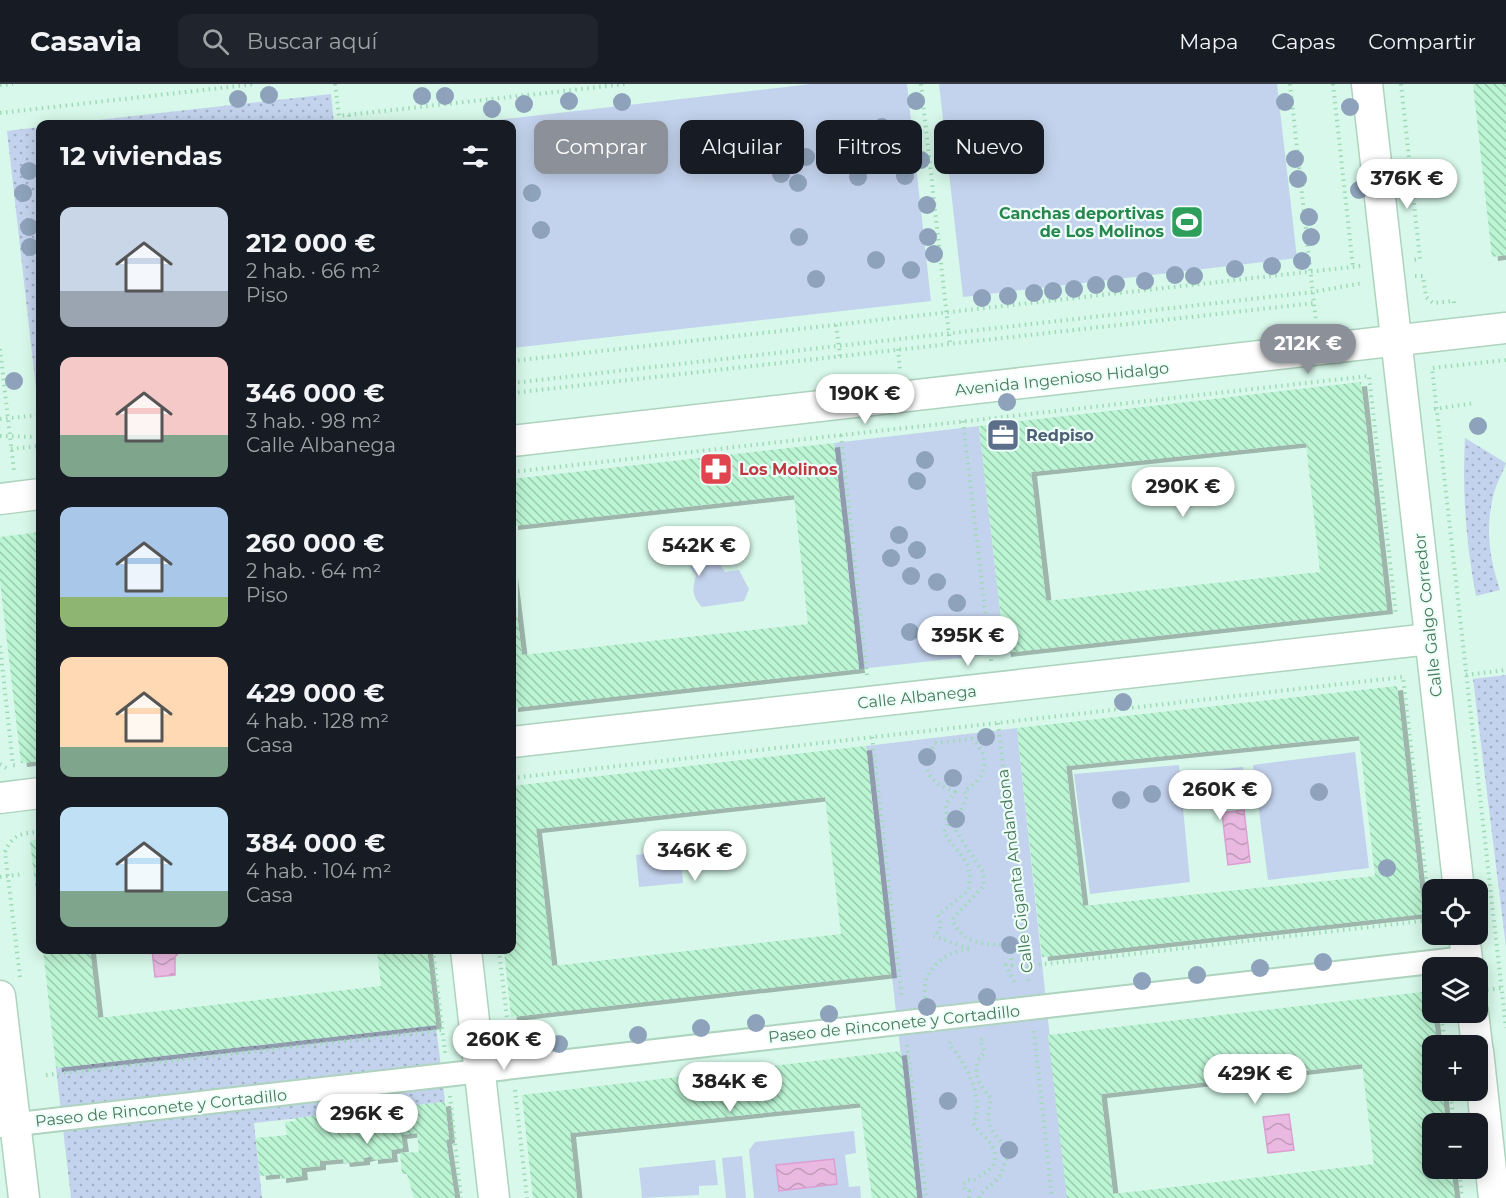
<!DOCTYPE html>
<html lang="es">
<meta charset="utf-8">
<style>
body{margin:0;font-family:Montserrat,sans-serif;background:#20242c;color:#f1f3f6;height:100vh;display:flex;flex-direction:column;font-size:22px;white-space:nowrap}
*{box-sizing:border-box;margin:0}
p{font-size:20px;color:#9ea1a6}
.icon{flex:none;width:33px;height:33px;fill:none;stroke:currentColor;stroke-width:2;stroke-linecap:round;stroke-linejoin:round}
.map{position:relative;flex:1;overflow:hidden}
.details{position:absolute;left:36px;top:36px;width:480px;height:834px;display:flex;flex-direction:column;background:#171b24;border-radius:12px;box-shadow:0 3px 15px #0003}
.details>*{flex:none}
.guide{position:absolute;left:534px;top:36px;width:570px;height:54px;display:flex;gap:12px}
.tools{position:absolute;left:1422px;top:795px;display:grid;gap:12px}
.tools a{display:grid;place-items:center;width:66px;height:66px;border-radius:12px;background:#171b24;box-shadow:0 3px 15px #0003;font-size:30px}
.price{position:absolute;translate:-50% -51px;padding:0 14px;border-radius:21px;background:#fff;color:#222;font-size:20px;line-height:39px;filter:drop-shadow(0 2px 3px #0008)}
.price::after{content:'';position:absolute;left:50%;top:36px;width:18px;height:14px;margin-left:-9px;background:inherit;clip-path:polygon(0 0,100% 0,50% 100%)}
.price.selected{background:#8c9099;color:#fff}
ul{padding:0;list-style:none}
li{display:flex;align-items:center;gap:18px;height:150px;padding:0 24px}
li span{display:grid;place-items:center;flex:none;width:168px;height:120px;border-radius:12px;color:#555}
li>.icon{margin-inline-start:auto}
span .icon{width:72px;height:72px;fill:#fffc;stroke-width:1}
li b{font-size:26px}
h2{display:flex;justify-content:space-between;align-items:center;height:72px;padding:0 24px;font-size:26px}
.tag{padding:0 21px;border-radius:12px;background:#171b24;box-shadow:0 3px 15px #0003;font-size:21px;line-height:54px}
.tag.selected{background:#8c9099;color:#fff}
header{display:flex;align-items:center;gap:36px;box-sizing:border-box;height:84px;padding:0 30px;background:#171b24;border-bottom:2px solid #363941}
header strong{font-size:28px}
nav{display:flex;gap:33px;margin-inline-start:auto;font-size:21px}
.search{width:420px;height:54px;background:#20242c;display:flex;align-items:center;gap:15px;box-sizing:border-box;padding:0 21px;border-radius:12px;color:#9ea1a6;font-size:22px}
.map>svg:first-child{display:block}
.residential{fill:#d7f8ea;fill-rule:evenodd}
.grass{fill:url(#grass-dots)}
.green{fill:#c4d3ed}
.water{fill:url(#water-waves);stroke:#db9fd1;stroke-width:1.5}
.building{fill:url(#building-back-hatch);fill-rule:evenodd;filter:url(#shadow)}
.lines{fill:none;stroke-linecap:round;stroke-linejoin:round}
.pedestrian-casing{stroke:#aed3bf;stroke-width:26}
.minor-casing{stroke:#aed3bf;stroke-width:33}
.path{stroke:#9fdab7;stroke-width:4;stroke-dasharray:1.5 4.5;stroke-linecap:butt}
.pedestrian{stroke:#fff;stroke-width:22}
.minor{stroke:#fff;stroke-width:30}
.tree{fill:#8ea3bb}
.labels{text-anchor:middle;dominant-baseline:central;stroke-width:4.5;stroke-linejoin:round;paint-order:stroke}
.leisure-label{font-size:16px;font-weight:bold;fill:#27864d;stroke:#eefff9;text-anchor:end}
.street-label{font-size:16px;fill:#49795b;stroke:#eefff9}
.service-label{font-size:16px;font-weight:bold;fill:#4e5e75;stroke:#eefff9;text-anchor:start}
.health-label{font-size:16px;font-weight:bold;fill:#be3a42;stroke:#eefff9;text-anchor:start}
</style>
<header>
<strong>Casavia</strong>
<div class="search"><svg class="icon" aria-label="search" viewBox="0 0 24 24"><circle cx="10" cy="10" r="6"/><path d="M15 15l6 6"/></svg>Buscar aquí</div>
<nav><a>Mapa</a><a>Capas</a><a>Compartir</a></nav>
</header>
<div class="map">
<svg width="1506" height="1114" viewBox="0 0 1506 1114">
<defs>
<pattern id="grass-dots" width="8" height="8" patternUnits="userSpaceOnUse" patternTransform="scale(1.5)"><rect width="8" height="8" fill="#c4d3ed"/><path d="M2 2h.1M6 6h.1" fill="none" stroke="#a1b0c3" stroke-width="1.8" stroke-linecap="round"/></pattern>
<pattern id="water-waves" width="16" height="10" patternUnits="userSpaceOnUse" patternTransform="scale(1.5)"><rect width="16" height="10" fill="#e9b9e1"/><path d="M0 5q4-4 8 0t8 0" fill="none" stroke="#bf9bb9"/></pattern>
<pattern id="building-back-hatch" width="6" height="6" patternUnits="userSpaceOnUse" patternTransform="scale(1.5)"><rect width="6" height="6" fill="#bcf5d4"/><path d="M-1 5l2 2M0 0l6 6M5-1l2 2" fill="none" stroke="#9bcbaf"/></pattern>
<filter id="shadow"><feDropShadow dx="6" dy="4" stdDeviation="0" flood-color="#0004"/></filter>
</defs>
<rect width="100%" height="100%" fill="#e7fef5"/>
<path class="residential" d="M0 0H1506V1114H0ZM40 40H512V866H40ZM1432 806H1478V850H1432ZM1432 884H1478V928H1432ZM1432 962H1478V1006H1432ZM1432 1040H1478V1084H1432Z"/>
<g class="grass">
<path d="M331 10 334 40H62Z"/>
<path d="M40 43V313H37L7 47Z"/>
<path d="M1465 354 1506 379C1503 389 1497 398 1494 409 1485 443 1489 473 1500 506L1476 512C1466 460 1462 408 1465 354Z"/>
<path d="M1506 591V863L1473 595Z"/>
<path d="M1243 683 1247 712 1190 718 1188 698 1194 696 1193 688Z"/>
<path d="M436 941 445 1018 254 1039 262 1114H71L56 984Z"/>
</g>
<g class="green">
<path d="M811 0H907L931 217 512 264V40H463Z"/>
<path d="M939 0H1277L1297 174 963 213Z"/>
<path d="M979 342 1005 569 859 585 834 359Z"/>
<path d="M715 473 725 488 739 486 749 505 744 517 702 523C692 512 692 506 696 492L690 483Z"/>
<path d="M1017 644 1067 1114H917L866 662Z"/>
<path d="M1355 668 1369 784 1268 796 1253 681Z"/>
<path d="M1179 681 1190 798 1090 810 1074 690Z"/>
<path d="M680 766 683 799 639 803 636 771Z"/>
<path d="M854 1047 856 1069 845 1071 849 1103 860 1102 861 1114H754L749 1066 755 1058Z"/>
<path d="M742 1072 746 1114H726L722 1074Z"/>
<path d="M715 1076 718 1101 699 1102V1111L642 1114 639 1084Z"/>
</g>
<g class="water">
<path d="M1244 726 1250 778 1228 781 1222 729Z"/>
<path d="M152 866H181L175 873V891L155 893Z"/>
<path d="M1289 1030 1294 1066 1268 1069 1263 1033Z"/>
<path d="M834 1075 837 1100 779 1107 776 1081Z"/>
</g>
<g class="building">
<path d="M1473 0H1506V171L1492 173Z"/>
<path d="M1361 298 1387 526 1005 569 979 342ZM1306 359 1320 488 1046 517 1031 388Z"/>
<path d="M834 359 859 585 512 624V490L522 571 808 540 794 411 512 442V395Z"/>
<path d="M40 448V677L21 679 0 497V453Z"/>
<path d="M1397 602 1423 830 1042 873 1017 644ZM1359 652 1375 792 1083 822 1066 682Z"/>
<path d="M866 662 891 890 511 933 504 866H512V702ZM825 713 841 850 552 882 536 745Z"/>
<path d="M40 755V833H39L30 757Z"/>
<path d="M43 866H90L98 934 381 902 377 866H427L436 941 56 984Z"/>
<path d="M1431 907 1437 962H1432V1006H1442L1446 1040H1432V1084H1451L1455 1114H1067L1048 951ZM1274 978 1275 990 1362 980 1374 1080 1113 1110 1101 1010 1225 996 1224 983Z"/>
<path d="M901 967 917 1114H872L860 1019 570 1049 577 1114H533L522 1011Z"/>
<path d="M445 1018 449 1055 446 1056 455 1114H414L407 1090H402L400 1069 419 1068 417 1049 401 1051 403 1064 391 1066 392 1074 372 1076V1072L364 1074V1077L344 1079 343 1075 320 1077V1082L301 1084 302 1092 280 1095V1090L260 1092 256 1054 287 1051 285 1038 296 1037 295 1034 358 1027V1030L367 1029V1026Z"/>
</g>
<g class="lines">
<defs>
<path id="pedestrian" d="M0 1042 1466 874"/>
<g id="minor">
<path d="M1367 0 1459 806"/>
<path d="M512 357 1506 244"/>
<path d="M0 415 40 410"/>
<path d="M512 658 1430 555"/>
<path d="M0 714 40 709"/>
<path d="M1464 850 1468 884"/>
<path d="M466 866 494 1114"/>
<path d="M0 912 24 1114"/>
<path d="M1473 928 1477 962"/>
<path d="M1478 967 1494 1114"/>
</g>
</defs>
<use href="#pedestrian" class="pedestrian-casing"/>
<use href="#minor" class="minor-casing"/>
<g class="path">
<path d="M335 0 339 32 626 0"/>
<path d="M921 0 950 260"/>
<path d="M1290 0 1316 238"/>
<path d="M1333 0 1353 183"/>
<path d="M1401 0 1420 175 1413 176"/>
<path d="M0 1 13 0"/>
<path d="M0 29 256 0"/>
<path d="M349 31 350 40"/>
<path d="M1415 192H1423L1426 213 1433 219 1454 217V222"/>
<path d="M836 241 840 272"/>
<path d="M0 265 14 387"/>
<path d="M898 265 900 286"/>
<path d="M1506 276 1432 284 1506 944"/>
<path d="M512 277 1361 182"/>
<path d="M512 299 1313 208 1363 199"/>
<path d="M512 309 1315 219"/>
<path d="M1434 325 1475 319"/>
<path d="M0 335 40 331"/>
<path d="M963 337 991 577"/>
<path d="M841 351 867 591"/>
<path d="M0 352 40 353"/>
<path d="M11 365 40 362"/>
<path d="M512 388 1369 292 1396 531"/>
<path d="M0 562 13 681 19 682"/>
<path d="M1466 591 1506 586"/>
<path d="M998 639 1029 901"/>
<path d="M872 653 902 915"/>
<path d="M0 680 9 686"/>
<path d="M512 694 1403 593 1433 856"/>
<path d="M0 793 24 790"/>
<path d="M433 866 445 969"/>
<path d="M499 866 510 960"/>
<path d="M1027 882 1431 836"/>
<path d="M20 893 5 768C12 751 21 749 39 748L38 736"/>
<path d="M1487 906 1501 904"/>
<path d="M925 914C921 885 946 867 971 865L933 852C942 846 941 840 938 831L968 807C976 776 957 772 944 748L947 741 946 720 955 708C928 698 919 686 935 659L972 655C992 674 987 693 964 707L967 712 954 744 983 788 984 802 952 835C964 862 983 860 1010 861L1012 881H1006L1016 902"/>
<path d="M1441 928 1445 962"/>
<path d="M1034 947 1052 1114"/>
<path d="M950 958 949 960C965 978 986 1015 973 1039 983 1056 1002 1060 992 1084L974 1096H968L963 1100 965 1106 969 1107V1114"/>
<path d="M907 961 926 1114"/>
<path d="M46 991 442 946"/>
<path d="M515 1006 527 1114"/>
<path d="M1450 1006 1454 1040"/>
<path d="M450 1012 461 1114"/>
<path d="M1459 1084 1462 1114"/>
<path d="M979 1114C983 1104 994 1101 999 1093 1004 1085 1003 1077 1011 1071 1009 1064 1004 1061 999 1056 986 1042 988 1031 991 1014 977 999 969 983 985 968L980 956 983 955"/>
</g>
<use href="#pedestrian" class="pedestrian"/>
<use href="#minor" class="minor"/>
</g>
<g class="tree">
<circle cx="269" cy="11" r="9"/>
<circle cx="422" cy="12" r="9"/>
<circle cx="445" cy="12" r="9"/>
<circle cx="238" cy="15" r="9"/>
<circle cx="569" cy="17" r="9"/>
<circle cx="916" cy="17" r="9"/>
<circle cx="622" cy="18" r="9"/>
<circle cx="1285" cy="18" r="9"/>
<circle cx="524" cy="20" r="9"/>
<circle cx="1350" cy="23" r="9"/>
<circle cx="492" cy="25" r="9"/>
<circle cx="882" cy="43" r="9"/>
<circle cx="793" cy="51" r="9"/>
<circle cx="632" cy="70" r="9"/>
<circle cx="865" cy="70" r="9"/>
<circle cx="806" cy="73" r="9"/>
<circle cx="1295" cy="75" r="9"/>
<circle cx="921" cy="76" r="9"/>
<circle cx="29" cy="87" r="9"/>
<circle cx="781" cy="90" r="9"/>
<circle cx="905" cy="92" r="9"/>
<circle cx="858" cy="93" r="9"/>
<circle cx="1298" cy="95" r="9"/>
<circle cx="798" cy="99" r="9"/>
<circle cx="1359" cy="106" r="9"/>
<circle cx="23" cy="109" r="9"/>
<circle cx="532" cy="109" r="9"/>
<circle cx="927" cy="121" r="9"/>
<circle cx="1309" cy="133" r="9"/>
<circle cx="29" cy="143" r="9"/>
<circle cx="541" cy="146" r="9"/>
<circle cx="799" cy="153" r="9"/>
<circle cx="928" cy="153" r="9"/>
<circle cx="1311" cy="153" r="9"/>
<circle cx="30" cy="163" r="9"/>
<circle cx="934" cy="170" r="9"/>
<circle cx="876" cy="176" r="9"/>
<circle cx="1302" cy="177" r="9"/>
<circle cx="1272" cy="182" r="9"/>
<circle cx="1235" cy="185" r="9"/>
<circle cx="911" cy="186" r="9"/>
<circle cx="1175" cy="191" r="9"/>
<circle cx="1194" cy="192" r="9"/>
<circle cx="816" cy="195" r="9"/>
<circle cx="1145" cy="197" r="9"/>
<circle cx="1116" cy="200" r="9"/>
<circle cx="1096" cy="201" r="9"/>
<circle cx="1074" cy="205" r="9"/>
<circle cx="1053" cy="207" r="9"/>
<circle cx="1034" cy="209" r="9"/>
<circle cx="1008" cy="212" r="9"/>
<circle cx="982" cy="214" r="9"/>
<circle cx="1298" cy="252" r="9"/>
<circle cx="14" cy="297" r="9"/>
<circle cx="1007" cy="318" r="9"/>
<circle cx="1478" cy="342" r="9"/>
<circle cx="925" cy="376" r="9"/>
<circle cx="917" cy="397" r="9"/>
<circle cx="899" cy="451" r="9"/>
<circle cx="917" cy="466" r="9"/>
<circle cx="891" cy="474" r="9"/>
<circle cx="911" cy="492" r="9"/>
<circle cx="937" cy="498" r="9"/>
<circle cx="957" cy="519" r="9"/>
<circle cx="910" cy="548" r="9"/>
<circle cx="1123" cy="618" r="9"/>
<circle cx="986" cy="653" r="9"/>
<circle cx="927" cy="673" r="9"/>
<circle cx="953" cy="694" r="9"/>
<circle cx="1319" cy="708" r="9"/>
<circle cx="1152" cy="710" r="9"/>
<circle cx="1121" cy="716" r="9"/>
<circle cx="956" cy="735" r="9"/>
<circle cx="1387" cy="784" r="9"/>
<circle cx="1010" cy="861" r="9"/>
<circle cx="1323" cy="878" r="9"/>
<circle cx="1260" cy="884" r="9"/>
<circle cx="1197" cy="891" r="9"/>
<circle cx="1142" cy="897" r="9"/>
<circle cx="987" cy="913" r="9"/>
<circle cx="927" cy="923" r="9"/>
<circle cx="829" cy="930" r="9"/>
<circle cx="756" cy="939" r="9"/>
<circle cx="701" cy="944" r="9"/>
<circle cx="638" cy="951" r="9"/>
<circle cx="559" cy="960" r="9"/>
<circle cx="948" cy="1017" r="9"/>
<circle cx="1009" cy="1066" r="9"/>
</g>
<defs>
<symbol id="stadium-square" viewBox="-11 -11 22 22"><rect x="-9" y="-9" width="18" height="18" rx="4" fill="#2e9e5b" stroke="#eefff9"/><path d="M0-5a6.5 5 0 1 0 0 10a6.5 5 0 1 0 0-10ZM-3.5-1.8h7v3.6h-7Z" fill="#fff"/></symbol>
<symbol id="office-square" viewBox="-11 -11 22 22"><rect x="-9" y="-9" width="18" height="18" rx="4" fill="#5c6f8a" stroke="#eefff9"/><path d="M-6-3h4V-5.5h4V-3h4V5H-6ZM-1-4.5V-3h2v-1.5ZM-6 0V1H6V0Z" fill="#fff"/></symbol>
<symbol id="pharmacy-square" viewBox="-11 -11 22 22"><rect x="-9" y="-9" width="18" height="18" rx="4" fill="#e0444e" stroke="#eefff9"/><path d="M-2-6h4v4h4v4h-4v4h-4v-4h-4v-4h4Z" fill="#fff"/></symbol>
</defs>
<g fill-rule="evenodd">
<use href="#stadium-square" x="1168" y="119" width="38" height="38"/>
<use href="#office-square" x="984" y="332" width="38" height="38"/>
<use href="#pharmacy-square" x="697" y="366" width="38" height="38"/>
</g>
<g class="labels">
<g class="leisure-label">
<text x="1164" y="129">Canchas deportivas<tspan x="1164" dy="18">de Los Molinos</tspan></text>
</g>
<g class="street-label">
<text transform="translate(1062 295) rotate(-6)">Avenida Ingenioso Hidalgo</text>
<text transform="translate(1428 531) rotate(-96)">Calle Galgo Corredor</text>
<text transform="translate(917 613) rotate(-6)">Calle Albanega</text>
<text transform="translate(1015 787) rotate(-97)">Calle Giganta Andandona</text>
<text transform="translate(894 940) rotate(-6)">Paseo de Rinconete y Cortadillo</text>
<text transform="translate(161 1024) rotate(-6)">Paseo de Rinconete y Cortadillo</text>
</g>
<g class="service-label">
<text x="1026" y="351">Redpiso</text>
</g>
<g class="health-label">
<text x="739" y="385">Los Molinos</text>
</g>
</g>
</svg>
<div class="tools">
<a><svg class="icon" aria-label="locate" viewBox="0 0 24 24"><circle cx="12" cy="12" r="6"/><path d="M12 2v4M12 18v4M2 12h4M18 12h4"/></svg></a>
<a><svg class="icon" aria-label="layers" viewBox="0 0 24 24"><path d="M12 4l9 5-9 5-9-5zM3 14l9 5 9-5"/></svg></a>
<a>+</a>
<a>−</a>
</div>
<b class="price" style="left:1407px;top:126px">376K €</b>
<b class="price selected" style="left:1308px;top:291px">212K €</b>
<b class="price" style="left:865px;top:341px">190K €</b>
<b class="price" style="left:1183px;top:434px">290K €</b>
<b class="price" style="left:699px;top:493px">542K €</b>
<b class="price" style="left:968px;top:583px">395K €</b>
<b class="price" style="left:1220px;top:737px">260K €</b>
<b class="price" style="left:695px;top:798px">346K €</b>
<b class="price" style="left:504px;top:987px">260K €</b>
<b class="price" style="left:1255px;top:1021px">429K €</b>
<b class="price" style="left:730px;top:1029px">384K €</b>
<b class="price" style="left:367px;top:1061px">296K €</b>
<div class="guide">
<a class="tag selected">Comprar</a>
<a class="tag">Alquilar</a>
<a class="tag">Filtros</a>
<a class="tag">Nuevo</a>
</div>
<section class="details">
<h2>12 viviendas<svg class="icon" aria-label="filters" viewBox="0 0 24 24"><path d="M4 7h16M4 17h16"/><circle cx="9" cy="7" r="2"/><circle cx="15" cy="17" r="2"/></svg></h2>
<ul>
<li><span style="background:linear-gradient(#c9d6e8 70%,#9aa5b1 0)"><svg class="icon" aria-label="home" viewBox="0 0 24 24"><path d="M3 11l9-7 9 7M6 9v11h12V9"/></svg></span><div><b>212 000 €</b><p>2 hab. · 66 m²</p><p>Piso</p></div></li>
<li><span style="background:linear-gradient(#f6c9c9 65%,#7fa58c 0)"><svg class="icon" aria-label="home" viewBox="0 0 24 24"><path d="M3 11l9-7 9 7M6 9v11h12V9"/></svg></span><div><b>346 000 €</b><p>3 hab. · 98 m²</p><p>Calle Albanega</p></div></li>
<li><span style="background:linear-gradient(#a9c7e8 75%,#8fb573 0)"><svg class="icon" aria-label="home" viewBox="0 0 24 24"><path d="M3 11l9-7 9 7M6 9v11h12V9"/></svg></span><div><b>260 000 €</b><p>2 hab. · 64 m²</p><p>Piso</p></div></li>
<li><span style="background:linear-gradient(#ffd9b3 75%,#7fa58c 0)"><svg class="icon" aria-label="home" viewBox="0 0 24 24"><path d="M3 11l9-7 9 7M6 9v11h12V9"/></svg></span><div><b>429 000 €</b><p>4 hab. · 128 m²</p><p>Casa</p></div></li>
<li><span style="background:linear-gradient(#bfe0f5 70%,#7fa58c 0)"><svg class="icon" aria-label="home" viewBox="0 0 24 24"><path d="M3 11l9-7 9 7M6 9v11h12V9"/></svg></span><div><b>384 000 €</b><p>4 hab. · 104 m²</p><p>Casa</p></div></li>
</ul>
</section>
</div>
